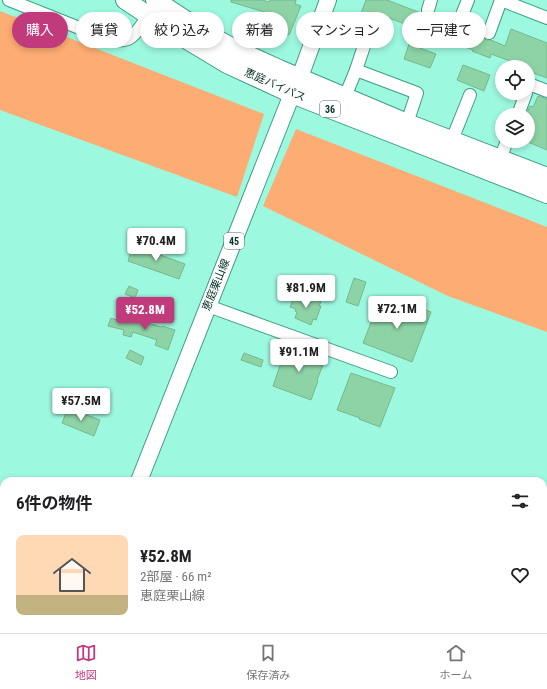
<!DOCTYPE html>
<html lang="ja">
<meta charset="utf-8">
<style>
body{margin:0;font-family:"Roboto Condensed","Noto Sans JP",sans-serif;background:#f2f2f2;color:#202124;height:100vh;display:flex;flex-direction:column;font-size:15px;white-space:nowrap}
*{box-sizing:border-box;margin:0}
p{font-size:13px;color:#757577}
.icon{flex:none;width:22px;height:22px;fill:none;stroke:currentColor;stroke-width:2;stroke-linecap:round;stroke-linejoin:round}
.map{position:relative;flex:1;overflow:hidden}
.side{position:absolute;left:0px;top:477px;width:547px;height:156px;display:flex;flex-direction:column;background:#fff;border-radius:12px 12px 0 0;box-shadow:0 2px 6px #0003}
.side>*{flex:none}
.banner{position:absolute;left:12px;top:12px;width:523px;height:36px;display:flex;gap:8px}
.fabs{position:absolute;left:495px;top:60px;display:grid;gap:8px}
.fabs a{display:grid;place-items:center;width:40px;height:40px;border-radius:50%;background:#fff;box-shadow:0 2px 6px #0003;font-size:20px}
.price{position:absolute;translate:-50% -34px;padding:0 9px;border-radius:4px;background:#fff;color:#222;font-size:13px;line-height:26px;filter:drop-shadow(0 1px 2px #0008)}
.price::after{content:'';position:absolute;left:50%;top:24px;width:12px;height:9px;margin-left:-6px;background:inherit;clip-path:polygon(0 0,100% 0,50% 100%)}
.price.on{background:#c13a7b;color:#fff}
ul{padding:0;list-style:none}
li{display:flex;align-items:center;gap:12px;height:100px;padding:0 16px}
li span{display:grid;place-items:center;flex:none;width:112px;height:80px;border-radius:8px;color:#555}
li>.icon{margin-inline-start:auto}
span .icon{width:48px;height:48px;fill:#fffc;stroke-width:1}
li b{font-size:17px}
h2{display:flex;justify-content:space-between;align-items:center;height:48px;padding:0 16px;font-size:17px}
.tag{padding:0 14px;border-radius:18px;background:#fff;box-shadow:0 2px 6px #0003;font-size:14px;line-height:36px}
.tag.on{background:#c13a7b;color:#fff}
.dock{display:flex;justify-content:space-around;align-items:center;height:56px;border-top:1px solid #e0e0e0;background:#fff;font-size:11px;color:#757577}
.dock a{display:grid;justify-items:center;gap:2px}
.dock .on{color:#c13a7b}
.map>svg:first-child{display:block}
.green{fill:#fdac73}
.building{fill:#8ed3a6;stroke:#75b98e}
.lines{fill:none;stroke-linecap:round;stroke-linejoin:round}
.minor-casing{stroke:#3e9c86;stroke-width:14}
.major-casing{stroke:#3e9c86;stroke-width:18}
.highway-casing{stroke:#3e9c86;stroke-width:20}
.minor{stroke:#fff;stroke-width:12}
.major{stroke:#fff;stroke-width:16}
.highway{stroke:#fff;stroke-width:18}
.labels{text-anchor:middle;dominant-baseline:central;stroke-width:3.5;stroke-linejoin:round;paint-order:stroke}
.shield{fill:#fff;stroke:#537069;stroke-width:1}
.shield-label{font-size:10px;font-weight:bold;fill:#093229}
.street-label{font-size:11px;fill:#093229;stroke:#fff}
</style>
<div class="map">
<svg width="547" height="633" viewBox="0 0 547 633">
<rect width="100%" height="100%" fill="#9df8e0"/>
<g class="green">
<path d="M0 11 264 114 237 197 0 110Z"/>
<path d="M296 129 547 227V332L448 296 263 206Z"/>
</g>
<g class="building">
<path d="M231 0H262L269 2 270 0H296L295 4 301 6 289 35 266 26 271 14 231 2Z"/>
<path d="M366 0H387L421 13 425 17H431L452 24 453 27 457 29H460L463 28 465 30 483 37 486 40H491L505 46 511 29 547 43V78L528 71V67H519L512 64 513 62 491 54 490 58 472 51 473 50 376 13 374 19 361 13Z"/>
<path d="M409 44 436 54 430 68 404 59Z"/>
<path d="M463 65 490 75 484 91 457 80Z"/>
<path d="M538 96 547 99V150L528 142V121L531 114 527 113 530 106 533 107Z"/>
<path d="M133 245 185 264 179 279 128 261Z"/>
<path d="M354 278 366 282 358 306 346 302Z"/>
<path d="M129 286 138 290 135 298 125 294Z"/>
<path d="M304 295 321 301 319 306H321L316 320 313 319 311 325 295 318 297 312 295 311 296 309 290 307 294 297 302 300Z"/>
<path d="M379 302 407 312 410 304 431 312 412 362 363 343Z"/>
<path d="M128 317 157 326 162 327V326L175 330 168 350 155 345 157 340 133 332 131 337 123 335 124 330 108 326 111 318 126 323Z"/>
<path d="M287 346 325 360 317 380 318 381 311 400 273 386Z"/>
<path d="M130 350 144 357 141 365 126 358Z"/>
<path d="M244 353 263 360 261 367 241 360Z"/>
<path d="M351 373 395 388 380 427 359 419 360 418 337 410Z"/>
<path d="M68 408 100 420 94 436 62 423Z"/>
</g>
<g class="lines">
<defs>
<g id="minor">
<path d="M9 0 107 39C132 45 135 34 148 16"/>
<path d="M501 0 547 18"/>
<path d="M428 10 431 0"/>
<path d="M459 22 468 0"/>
<path d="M320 23 366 40 356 70"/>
<path d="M489 33 501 0"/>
<path d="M528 88 529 84 547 91"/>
<path d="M345 97 356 70 417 93 407 123"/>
<path d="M518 115 526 93"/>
<path d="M452 140 470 95"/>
<path d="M500 159 507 141"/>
<path d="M208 306 391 372"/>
</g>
<g id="major">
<path d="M139 481 292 94 300 77 328 0"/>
<path d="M79 633 81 629"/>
</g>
<g id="highway">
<path d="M125 0 169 29 227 64 292 94 547 194"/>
<path d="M155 0 204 32 233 48 279 69 407 123 547 177"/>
</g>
</defs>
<use href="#minor" class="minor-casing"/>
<use href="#major" class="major-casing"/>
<use href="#highway" class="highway-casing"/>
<use href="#minor" class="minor"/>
<use href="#major" class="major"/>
<use href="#highway" class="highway"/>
</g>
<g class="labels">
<g class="shield">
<rect x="320" y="101" width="20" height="16" rx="3"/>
<rect x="224" y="233" width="20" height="16" rx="3"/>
</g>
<g class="shield-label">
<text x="330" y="109">36</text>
<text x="234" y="241">45</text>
</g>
<g class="street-label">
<text transform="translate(275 85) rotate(24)">恵庭バイパス</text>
<text transform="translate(216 285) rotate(-68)">恵庭栗山線</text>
</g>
</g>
</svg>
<div class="fabs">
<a><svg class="icon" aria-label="locate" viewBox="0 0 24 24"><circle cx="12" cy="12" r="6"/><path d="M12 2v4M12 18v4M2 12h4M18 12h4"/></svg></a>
<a><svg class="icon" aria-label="layers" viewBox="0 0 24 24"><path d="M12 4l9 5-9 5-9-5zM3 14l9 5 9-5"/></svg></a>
</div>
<b class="price" style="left:156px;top:262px">¥70.4M</b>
<b class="price" style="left:306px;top:309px">¥81.9M</b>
<b class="price" style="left:397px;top:330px">¥72.1M</b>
<b class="price on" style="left:145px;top:331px">¥52.8M</b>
<b class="price" style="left:299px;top:373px">¥91.1M</b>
<b class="price" style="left:81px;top:422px">¥57.5M</b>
<div class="banner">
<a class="tag on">購入</a>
<a class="tag">賃貸</a>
<a class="tag">絞り込み</a>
<a class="tag">新着</a>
<a class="tag">マンション</a>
<a class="tag">一戸建て</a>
</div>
<section class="side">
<h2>6件の物件<svg class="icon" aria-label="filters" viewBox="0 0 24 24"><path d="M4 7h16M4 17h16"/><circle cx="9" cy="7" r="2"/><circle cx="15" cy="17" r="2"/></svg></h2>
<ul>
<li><span style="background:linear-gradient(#ffd9b3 75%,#c2b280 0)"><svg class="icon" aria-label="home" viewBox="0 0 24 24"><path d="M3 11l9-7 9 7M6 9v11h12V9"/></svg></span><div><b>¥52.8M</b><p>2部屋 · 66 m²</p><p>恵庭栗山線</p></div><svg class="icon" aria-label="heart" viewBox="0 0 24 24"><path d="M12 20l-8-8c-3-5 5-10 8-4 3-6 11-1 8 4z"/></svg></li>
</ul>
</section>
</div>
<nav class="dock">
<a class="on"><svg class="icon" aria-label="map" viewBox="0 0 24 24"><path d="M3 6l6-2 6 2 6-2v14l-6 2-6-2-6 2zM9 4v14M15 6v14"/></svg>地図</a>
<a><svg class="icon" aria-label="saved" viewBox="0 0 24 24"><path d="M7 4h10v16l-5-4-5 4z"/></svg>保存済み</a>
<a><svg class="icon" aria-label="home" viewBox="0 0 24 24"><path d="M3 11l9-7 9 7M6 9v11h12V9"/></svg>ホーム</a>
</nav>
